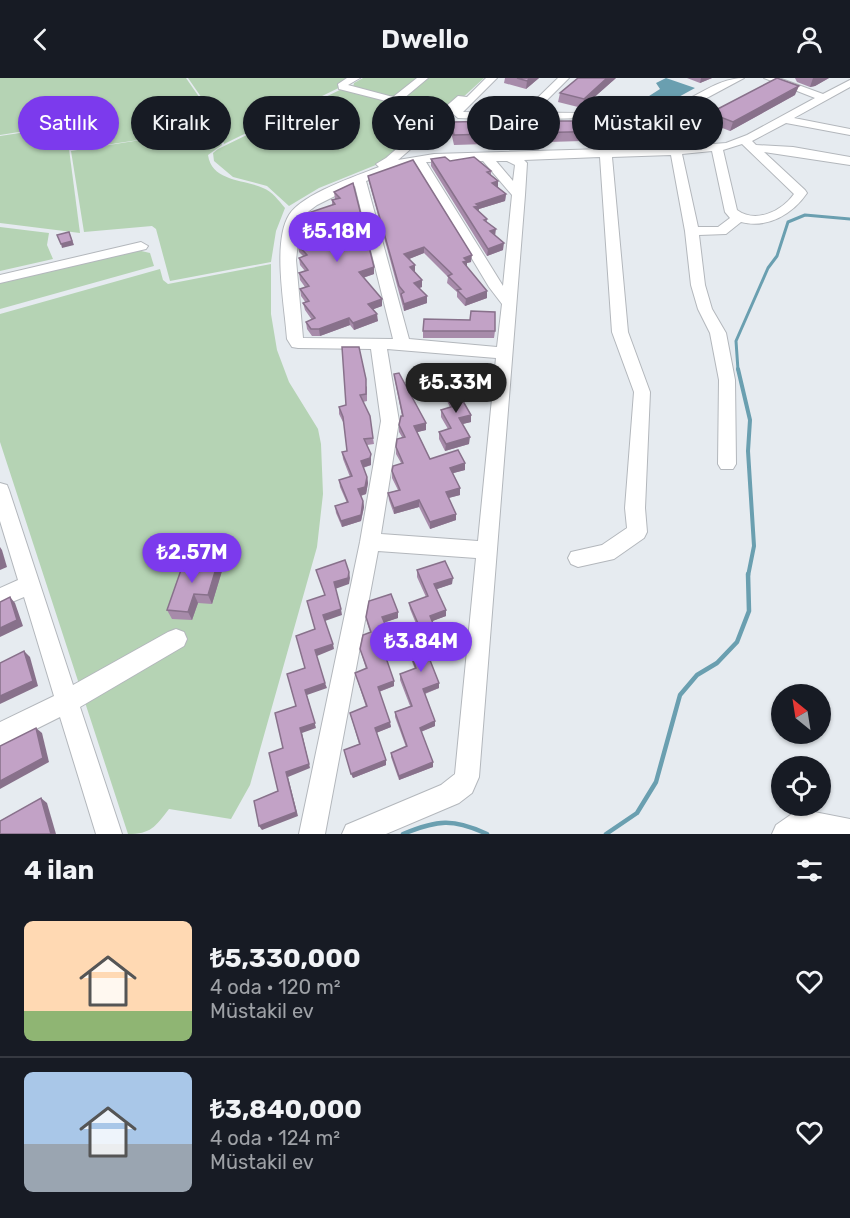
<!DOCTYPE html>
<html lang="tr">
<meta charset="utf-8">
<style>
body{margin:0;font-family:Rubik,sans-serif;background:#20242c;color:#f1f3f6;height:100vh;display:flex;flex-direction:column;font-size:22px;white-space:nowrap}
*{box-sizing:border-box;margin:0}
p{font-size:20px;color:#9ea1a6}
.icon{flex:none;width:33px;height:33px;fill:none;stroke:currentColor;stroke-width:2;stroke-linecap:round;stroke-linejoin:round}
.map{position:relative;height:756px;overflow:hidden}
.drawer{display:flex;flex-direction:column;background:#171b24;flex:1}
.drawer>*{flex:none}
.banner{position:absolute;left:18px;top:18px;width:814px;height:54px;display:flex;gap:12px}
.needle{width:39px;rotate:330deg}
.fabs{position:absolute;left:771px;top:606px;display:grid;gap:12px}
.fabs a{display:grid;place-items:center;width:60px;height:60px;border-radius:50%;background:#171b24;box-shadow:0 2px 4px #0004;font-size:30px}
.price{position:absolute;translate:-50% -51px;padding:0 14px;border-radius:21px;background:#7c3aed;color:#fff;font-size:20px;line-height:39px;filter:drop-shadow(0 2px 3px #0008)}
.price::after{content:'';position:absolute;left:50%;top:36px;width:18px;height:14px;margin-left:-9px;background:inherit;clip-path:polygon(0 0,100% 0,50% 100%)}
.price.active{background:#222;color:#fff}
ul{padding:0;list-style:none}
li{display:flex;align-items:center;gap:18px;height:150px;padding:0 24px}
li+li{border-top:2px solid #363941}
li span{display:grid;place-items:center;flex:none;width:168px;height:120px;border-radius:9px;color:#555}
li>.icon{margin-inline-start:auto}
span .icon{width:72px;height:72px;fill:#fffc;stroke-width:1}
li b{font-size:26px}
h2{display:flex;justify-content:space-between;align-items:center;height:72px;padding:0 24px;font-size:26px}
.chip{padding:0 21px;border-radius:27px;background:#171b24;box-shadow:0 2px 4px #0004;font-size:21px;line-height:54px}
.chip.active{background:#7c3aed;color:#fff}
header{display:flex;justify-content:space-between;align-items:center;height:78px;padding:0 24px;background:#171b24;font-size:27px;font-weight:600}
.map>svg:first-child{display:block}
.green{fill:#b5d3b4}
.water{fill:#6a9fb0}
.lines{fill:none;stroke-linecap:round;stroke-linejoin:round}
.stream-far2{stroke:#6a9fb0;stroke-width:3}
.stream-far1{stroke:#6a9fb0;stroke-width:4}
.stream{stroke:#6a9fb0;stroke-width:4.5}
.minor-casing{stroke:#b3b7bc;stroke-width:2}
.minor{fill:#fff;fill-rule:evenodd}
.wall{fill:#a78baa}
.shaded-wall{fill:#88718b}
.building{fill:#c2a2c6;stroke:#88718b;stroke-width:1.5}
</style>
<header><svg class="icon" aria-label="back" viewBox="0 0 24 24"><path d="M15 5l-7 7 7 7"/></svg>Dwello<svg class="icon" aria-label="person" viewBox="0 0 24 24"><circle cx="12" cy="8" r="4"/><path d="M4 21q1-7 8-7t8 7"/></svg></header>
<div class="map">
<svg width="850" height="756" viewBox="0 0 850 756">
<rect width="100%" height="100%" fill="#e6ebf0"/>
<g class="green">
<path d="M0 0H186L213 39 222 67 208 77C212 104 244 101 263 110 272 113 279 123 285 130L276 153 271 184 170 203 156 151 152 148 84 154 71 73 198 53 72 72 69 46 0 57Z"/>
<path d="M188 0H359L224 66 215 39Z"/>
<path d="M363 0H484L449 32 353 9 354 5Z"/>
<path d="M346 9 449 33 393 80 319 110 289 128 267 108 233 99 214 83 213 75 218 71Z"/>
<path d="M66 48 80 155 0 145V58Z"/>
<path d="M0 149 49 155 47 167 53 181 0 193Z"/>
<path d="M137 172 150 175 154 188 0 231V202Z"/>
<path d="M271 186V236L277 272 289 304 318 351 321 366 323 416 317 469 250 707 231 741 169 731C155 749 151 756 128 756L0 364V236L160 191 163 202 168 206Z"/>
</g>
<path class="water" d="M666 0 695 10 664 27 646 20 660 11 656 5Z"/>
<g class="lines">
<path class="stream-far2" d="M738 292 736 263 768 190 777 178 788 144 805 137 850 141"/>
<path class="stream-far1" d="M738 291 750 342 748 373 754 468 748 498"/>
<g class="stream">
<path d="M403 756C437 742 453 740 487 756"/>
<path d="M606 756 637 735 656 704 680 617 697 597 717 585 737 564 749 533 748 496"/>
</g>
<defs>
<g id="minor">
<path d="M347 0H360L348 7 393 19 417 0H428L403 21 443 31 458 18 467 19 486 0H497L463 34 522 35 558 0H569L534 35C573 34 621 37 659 32 689 27 713 0 744 0L688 30 659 38 507 42 458 40 452 35 398 82 434 76 676 69 726 65 747 57 815 20 764 0H779L823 16 850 2V9L794 40 850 51V57L786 45 752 63 756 67 793 69 850 79V87L764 74 805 112 807 115C793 136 767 151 741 144L726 156 699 157 705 207 712 231 726 255 735 302 736 386 733 391H721L718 386 719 302 710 255 698 231 691 207 685 153 671 77 612 79 628 254 650 314 645 430 647 454 644 460 614 481 578 489 571 486 568 480 571 474 602 467 627 450 625 430 634 314 612 254 600 79 524 82 527 85 525 117 479 699 472 715 459 725 386 756H342L346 747 441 707 455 696 476 480 378 473 325 756H299L360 464 381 343 371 271 298 270 292 269 287 261C285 229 272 165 289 137 302 116 356 98 379 89L376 86 386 80 437 36 339 11 338 6ZM742 66 794 116C782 133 756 146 737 132L723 72ZM712 73 725 134 730 140 718 149H698L682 76ZM483 83 512 117 503 208 426 84ZM496 83H507L515 87 513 103ZM415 86 489 209 502 226 497 269 409 261 366 103ZM355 108 393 261 303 260 296 182 301 139 317 127ZM387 271 496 280 478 463 381 456 399 343Z"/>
<path d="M141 164 148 168 146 171 0 205V197Z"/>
<path d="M0 405 7 407 9 412 73 607 168 554 176 551 184 554 187 561 184 568 80 629 122 756H96L60 639 0 669V644L54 618 24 519 0 529V510L18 502 0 443Z"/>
<path d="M799 731 850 741V756H772L776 747Z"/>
</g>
</defs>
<use href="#minor" class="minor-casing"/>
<use href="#minor" class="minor"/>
</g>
<g class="wall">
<path d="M505 0H539L526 11 504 5Z"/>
<path d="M616 0 582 30 558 24 560 15Z"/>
<path d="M687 0H712L700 5Z"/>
<path d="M795 0H829L815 8 810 9 797 4Z"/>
<path d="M795 17 730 53 707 44 710 35Z"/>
<path d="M451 44 507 52 578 51 649 52 647 61 454 67 451 54Z"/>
<path d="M431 81 450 83 491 93V97L498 103V109L506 116 505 123 479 131 478 133 487 141V144L503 172 487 178 431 88Z"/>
<path d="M368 98 471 184 467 185V189L487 213V220L465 228 457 219V214L447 205 448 199 424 175 409 181 422 209 419 210 427 218V225L404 233 369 104Z"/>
<path d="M353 105 374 189V196L363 200 382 228 373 231 378 243 354 252 350 247 320 258H312L307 251 306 244 312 242 305 232 303 225H306L301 218 300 211 305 209 300 202 299 195 305 193 300 187 299 180 303 178 299 174 298 167 302 165 301 162 300 155 303 150 301 142 332 127V122L335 121 334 114Z"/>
<path d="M423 253H495L494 260H423Z"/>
<path d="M394 296 426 352 417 354 430 381 465 392 453 395 460 410V417L448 420 456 436V442L430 451 419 429 394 436 389 422 388 415 398 412 392 400V393L401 385 396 376V369L402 359 399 354V347L402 338 395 303Z"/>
<path d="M367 308V323L363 324 373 360 374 366 367 367 371 376V387L363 390 367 399 368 405 366 416 361 418 363 423 364 429 361 443 342 449 336 435 335 428 347 425 340 409 339 402 350 399 343 381 342 374 347 373 344 346 339 336V329L346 327Z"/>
<path d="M444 310 472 322 464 324 471 337V344L462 346 469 366 445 373 439 361V354L448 351 441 339V332L450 329 444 317Z"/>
<path d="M417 492 452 506 437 511 446 538 432 543 442 567V572L428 577 439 610 425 616 435 643V648L421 654 433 684V689L399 702 391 679V675L406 669 395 639V634L410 628 400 602V596L415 591 404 564V559L419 553 410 531 409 525 426 519 417 499Z"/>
<path d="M222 493 212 526 198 525 192 542 172 541 167 532Z"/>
<path d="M366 539 398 540 385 544 394 573 384 576 394 603V608L379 614 391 649 376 655 386 687 353 700 344 672 359 666 350 635 366 629 355 595 366 591 360 571 370 554 367 545Z"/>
</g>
<g class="shaded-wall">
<path d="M530 0H539L526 11 527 3Z"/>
<path d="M607 0H616L582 30 584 21Z"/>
<path d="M701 0H712L700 5Z"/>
<path d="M813 0H829L815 8 810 9Z"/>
<path d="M799 8 795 17 730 53 733 44Z"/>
<path d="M498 103V110L492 105Z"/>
<path d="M506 116 505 123 479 131 478 135 474 129 476 126Z"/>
<path d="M496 151 495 158 490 153Z"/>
<path d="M69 154 74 167 62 170 61 166Z"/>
<path d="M504 165 503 172 487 178 488 171Z"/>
<path d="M424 169V175L404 183V176Z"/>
<path d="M472 177 471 184 467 185V190L463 191 464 180Z"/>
<path d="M415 187V194L410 189Z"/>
<path d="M374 189V196L359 201V194Z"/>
<path d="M422 202V209L414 212V205Z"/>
<path d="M487 213V220L465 228 466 221Z"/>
<path d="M427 218V225L404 233V226Z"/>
<path d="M382 221V228L369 233 368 226Z"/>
<path d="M377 236 378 243 354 252 353 245Z"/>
<path d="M349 240 350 247 320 258 319 251Z"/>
<path d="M473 315 472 322 460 325V318Z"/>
<path d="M471 337V344L459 347V340Z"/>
<path d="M426 345V352L414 355V348Z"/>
<path d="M470 359 469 366 445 373 446 366Z"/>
<path d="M371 376V387L361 390V383Z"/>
<path d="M465 385V392L450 396V390Z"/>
<path d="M367 399 368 405 366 416 359 418 358 411Z"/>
<path d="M460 410V417L445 421 446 414Z"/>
<path d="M419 422V429L394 436V430Z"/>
<path d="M363 423 364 429 361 443 342 449 341 443Z"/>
<path d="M456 436V442L430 451V444Z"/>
<path d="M0 469 2 472 7 489 0 492Z"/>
<path d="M218 484 222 493 212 526 208 517Z"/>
<path d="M349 494 350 500 349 506 335 511 334 504Z"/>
<path d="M453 500 452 506 434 512V506Z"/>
<path d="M194 516 198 525 192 542 188 534Z"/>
<path d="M10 519 15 525 23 548 0 559V550Z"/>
<path d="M341 531 342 537 325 543 323 537Z"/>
<path d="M446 532V538L430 544V538Z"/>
<path d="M398 534V540L383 545 382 539Z"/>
<path d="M333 566 334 571 317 578 315 572Z"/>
<path d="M394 567V573L383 577V571Z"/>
<path d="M442 567V572L426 578V572Z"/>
<path d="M24 573 30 579 38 608 0 626V618Z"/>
<path d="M394 603V608L378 614V609Z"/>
<path d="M325 605 327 610 307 617 316 650 302 655 310 690 288 699 298 738 262 752 259 748 296 734 286 694 300 650 305 612Z"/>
<path d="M439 605V610L423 616V611Z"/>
<path d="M435 643V648L420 654V650Z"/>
<path d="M390 644 391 649 376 655 375 650Z"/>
<path d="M36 650 42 655 49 684 0 711V703Z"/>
<path d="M386 682V687L353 700 351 696Z"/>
<path d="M433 684V689L399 702V698Z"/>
<path d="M41 720 47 725 56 756H51Z"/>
</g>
<g class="building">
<path d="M517 0H530L527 3Z"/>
<path d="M578 0H607L584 21 560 15Z"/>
<path d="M777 0 799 8 733 44 710 35Z"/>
<path d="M641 39 649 52 454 57 451 44 505 43 507 52 525 43H575L578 51 593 41Z"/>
<path d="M445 79 450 83 474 79 491 93 487 94 498 103 492 105 506 116 476 126 479 128 474 129 487 141 484 142 496 151 490 153 504 165 488 171 431 81Z"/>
<path d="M413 82 472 177 464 180 467 183 463 184 487 213 466 221 457 212 461 211 448 198 452 196 424 169 404 176 415 187 410 189 422 202 414 205 427 218 404 226 401 216 404 214 399 208 368 98Z"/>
<path d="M353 105 374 189 359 194 382 221 368 226 377 236 353 245 349 240 319 251H311L306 244 315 240 303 225 309 223 300 211 309 208 299 195 308 192 299 180 307 177 298 167 306 163 300 155V151L307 149 301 142 302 137 335 126 332 122 340 120 334 114Z"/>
<path d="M69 154 72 163 61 166 57 157Z"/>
<path d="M471 233 495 234V253H423L424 241 470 242Z"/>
<path d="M342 269H359L366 301V316L360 317 370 338 373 360 364 361 371 376 370 380 361 383 367 399 365 409 358 411 363 423 361 437 341 443 335 428 348 424 339 402 352 398 342 374 347 373 343 339 339 329 346 327Z"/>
<path d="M399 295 426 345 414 348 430 381 458 372 465 385 450 390 460 410 446 414 456 436 430 444 419 422 394 430 388 415 400 412 392 393 393 388 403 385 396 369 397 361 405 359 399 347 401 338H403L394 296Z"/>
<path d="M466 304 473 315 460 318 471 337 459 340 470 359 446 366 439 354 451 350 441 332 454 328 444 310Z"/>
<path d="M190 482 218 484 208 517 194 516 188 534 167 532 181 492H187Z"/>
<path d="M345 482 349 494 348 500 334 504 341 531 323 537 333 566 315 572 325 605 305 612 315 645 300 650 309 686 286 694 296 734 259 748 254 723 278 713 269 675 283 670 275 635 296 628 287 596 305 590 296 558 315 551 307 523 325 517 316 492Z"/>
<path d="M445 483 453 500 434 506 446 532 430 538 442 567 426 572 439 605 423 611 435 643 420 650 433 684 399 698 391 675 407 668 395 634 412 628 400 596 416 590 404 559 421 552 409 525 428 518 417 492Z"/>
<path d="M391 516 398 534 382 539 394 567 383 571 394 603 378 609 390 644 375 650 386 682 351 696 344 672 360 666 350 635 367 628 355 595 367 590 360 571 363 557 371 554 366 539 369 523Z"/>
<path d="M10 519 17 542 0 550V524Z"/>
<path d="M24 573 33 603 0 618V585Z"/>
<path d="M36 650 43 680 0 703V668Z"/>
<path d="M41 720 51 756H0V743Z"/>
</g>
</svg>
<div class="fabs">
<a><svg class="needle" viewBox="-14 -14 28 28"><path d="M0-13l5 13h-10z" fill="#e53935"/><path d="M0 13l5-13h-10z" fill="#9ea1a6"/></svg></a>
<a><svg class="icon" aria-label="locate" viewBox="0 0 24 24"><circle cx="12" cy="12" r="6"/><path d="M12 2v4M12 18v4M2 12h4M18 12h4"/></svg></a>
</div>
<b class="price" style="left:337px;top:185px">₺5.18M</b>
<b class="price active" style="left:456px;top:336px">₺5.33M</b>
<b class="price" style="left:192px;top:506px">₺2.57M</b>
<b class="price" style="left:421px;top:595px">₺3.84M</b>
<div class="banner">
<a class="chip active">Satılık</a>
<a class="chip">Kiralık</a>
<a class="chip">Filtreler</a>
<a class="chip">Yeni</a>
<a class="chip">Daire</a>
<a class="chip">Müstakil ev</a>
</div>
</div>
<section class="drawer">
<h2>4 ilan<svg class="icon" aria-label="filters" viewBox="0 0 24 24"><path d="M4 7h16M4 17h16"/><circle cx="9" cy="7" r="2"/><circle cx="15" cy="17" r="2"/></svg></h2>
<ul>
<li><span style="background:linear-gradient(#ffd9b3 75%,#8fb573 0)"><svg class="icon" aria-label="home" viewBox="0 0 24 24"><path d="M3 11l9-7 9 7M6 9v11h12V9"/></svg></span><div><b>₺5,330,000</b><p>4 oda · 120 m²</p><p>Müstakil ev</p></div><svg class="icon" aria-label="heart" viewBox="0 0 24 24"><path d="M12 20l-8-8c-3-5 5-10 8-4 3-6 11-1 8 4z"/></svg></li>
<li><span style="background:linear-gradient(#a9c7e8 60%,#9aa5b1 0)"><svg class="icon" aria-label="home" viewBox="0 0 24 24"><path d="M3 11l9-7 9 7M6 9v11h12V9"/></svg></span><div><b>₺3,840,000</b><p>4 oda · 124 m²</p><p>Müstakil ev</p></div><svg class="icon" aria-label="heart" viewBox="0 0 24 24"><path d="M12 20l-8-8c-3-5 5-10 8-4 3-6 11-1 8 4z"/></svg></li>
</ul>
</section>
